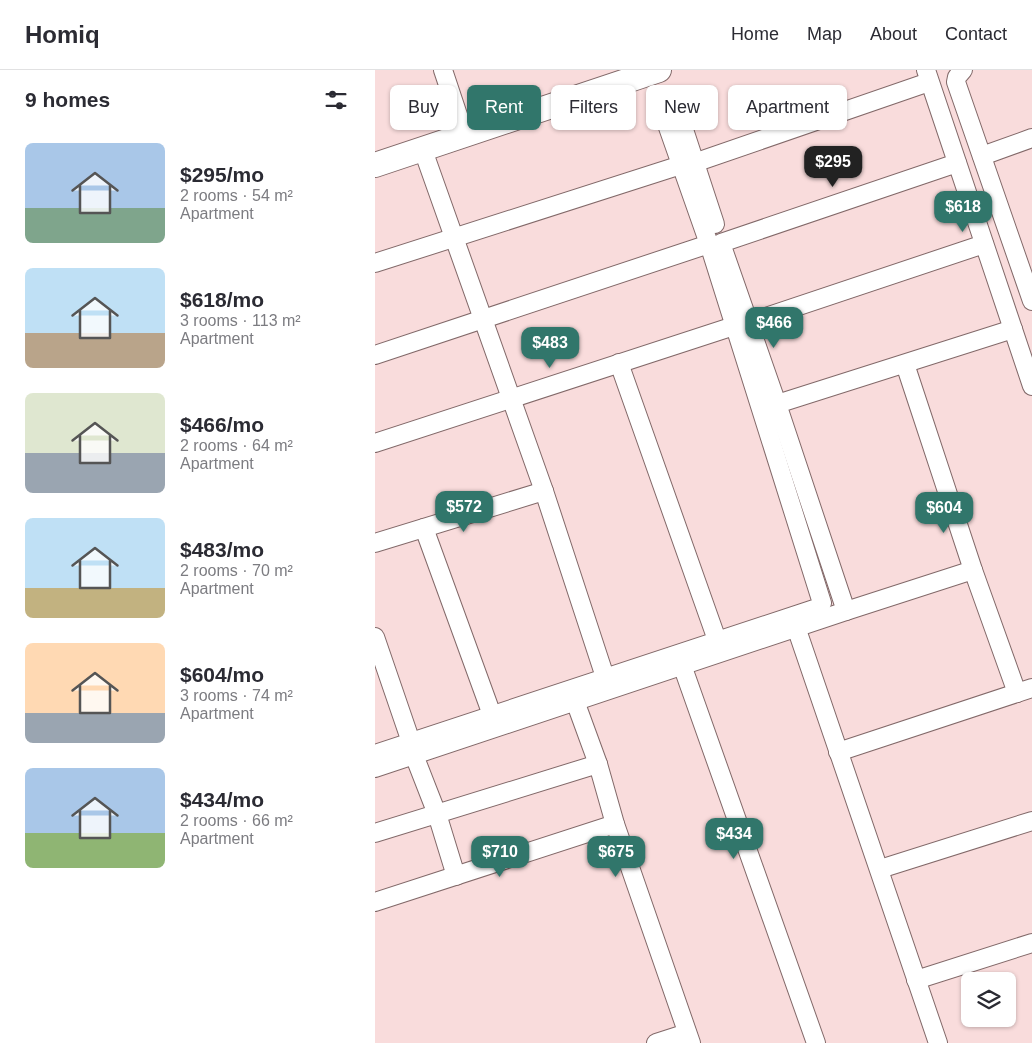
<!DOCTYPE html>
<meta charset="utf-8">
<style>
body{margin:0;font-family:Arial,sans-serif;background:#f7f7f7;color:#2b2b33;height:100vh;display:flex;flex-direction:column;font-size:19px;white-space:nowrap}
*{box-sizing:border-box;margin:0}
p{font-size:16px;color:#7c7c81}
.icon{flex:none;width:28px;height:28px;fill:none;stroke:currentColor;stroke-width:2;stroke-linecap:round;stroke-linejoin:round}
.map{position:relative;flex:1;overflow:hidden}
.panel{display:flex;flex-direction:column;background:#fff;width:375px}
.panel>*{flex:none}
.banner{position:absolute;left:15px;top:15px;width:475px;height:45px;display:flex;gap:10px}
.buttons{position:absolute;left:586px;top:902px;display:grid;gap:10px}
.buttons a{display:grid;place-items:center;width:55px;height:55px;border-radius:8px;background:#fff;box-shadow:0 1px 4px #0004;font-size:25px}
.price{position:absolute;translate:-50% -42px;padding:0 11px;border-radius:10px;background:#31766b;color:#fff;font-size:16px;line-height:32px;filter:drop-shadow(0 1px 2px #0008)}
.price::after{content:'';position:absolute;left:50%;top:30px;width:15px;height:11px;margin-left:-8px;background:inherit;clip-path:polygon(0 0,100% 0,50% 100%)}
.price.active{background:#222;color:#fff}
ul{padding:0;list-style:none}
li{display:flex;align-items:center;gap:15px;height:125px;padding:0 25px}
li span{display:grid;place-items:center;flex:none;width:140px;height:100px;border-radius:8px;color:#555}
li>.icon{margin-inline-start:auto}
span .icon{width:60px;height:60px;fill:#fffc;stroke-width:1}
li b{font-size:21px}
h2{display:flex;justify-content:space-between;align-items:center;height:60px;padding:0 25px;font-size:21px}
.chip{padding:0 18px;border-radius:8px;background:#fff;box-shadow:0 1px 4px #0004;font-size:18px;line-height:45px}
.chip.active{background:#31766b;color:#fff}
header{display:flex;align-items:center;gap:30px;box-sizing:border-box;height:70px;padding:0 25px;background:#fff;border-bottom:1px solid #e1e1e2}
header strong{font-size:24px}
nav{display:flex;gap:28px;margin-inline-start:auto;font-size:18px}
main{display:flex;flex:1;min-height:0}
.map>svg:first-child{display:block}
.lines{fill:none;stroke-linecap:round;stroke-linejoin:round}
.street-casing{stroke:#826969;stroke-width:20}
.secondary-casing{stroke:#826969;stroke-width:26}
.street{stroke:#fff;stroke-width:18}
.secondary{stroke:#fff;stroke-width:24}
</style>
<header>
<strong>Homiq</strong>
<nav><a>Home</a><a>Map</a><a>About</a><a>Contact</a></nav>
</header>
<main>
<section class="panel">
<h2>9 homes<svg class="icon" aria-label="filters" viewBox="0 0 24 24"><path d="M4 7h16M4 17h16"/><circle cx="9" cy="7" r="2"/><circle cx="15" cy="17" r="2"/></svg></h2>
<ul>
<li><span style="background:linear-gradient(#a9c7e8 65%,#7fa58c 0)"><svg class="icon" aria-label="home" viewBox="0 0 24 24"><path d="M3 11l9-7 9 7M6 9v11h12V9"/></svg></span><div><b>$295/mo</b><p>2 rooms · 54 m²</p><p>Apartment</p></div></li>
<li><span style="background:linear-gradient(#bfe0f5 65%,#b9a48a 0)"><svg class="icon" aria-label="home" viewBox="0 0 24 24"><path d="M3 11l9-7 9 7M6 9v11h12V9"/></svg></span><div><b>$618/mo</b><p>3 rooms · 113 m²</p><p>Apartment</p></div></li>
<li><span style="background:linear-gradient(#dfe7d0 60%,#9aa5b1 0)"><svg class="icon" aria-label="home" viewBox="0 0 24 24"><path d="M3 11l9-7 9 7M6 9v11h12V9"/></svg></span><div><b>$466/mo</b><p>2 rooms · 64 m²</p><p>Apartment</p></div></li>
<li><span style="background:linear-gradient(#bfe0f5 70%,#c2b280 0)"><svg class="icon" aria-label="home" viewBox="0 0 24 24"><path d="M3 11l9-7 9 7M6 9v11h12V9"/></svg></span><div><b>$483/mo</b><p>2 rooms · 70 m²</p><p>Apartment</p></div></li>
<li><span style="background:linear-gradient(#ffd9b3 70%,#9aa5b1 0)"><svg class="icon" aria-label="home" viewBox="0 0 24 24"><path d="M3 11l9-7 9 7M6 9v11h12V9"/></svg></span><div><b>$604/mo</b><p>3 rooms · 74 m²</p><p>Apartment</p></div></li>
<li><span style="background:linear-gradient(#a9c7e8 65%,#8fb573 0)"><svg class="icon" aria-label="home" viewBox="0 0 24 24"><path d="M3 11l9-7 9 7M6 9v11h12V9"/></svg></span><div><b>$434/mo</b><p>2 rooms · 66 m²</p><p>Apartment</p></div></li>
</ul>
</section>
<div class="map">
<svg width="657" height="973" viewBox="0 0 657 973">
<rect width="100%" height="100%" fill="#f9dcdc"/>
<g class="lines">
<defs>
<g id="street">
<path d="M68 0 90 66"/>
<path d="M551 0 657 316"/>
<path d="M588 0 582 7 581 12 657 231"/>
<path d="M298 26 340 154"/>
<path d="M48 80 169 421 230 607"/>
<path d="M607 86 657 68"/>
<path d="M319 93 554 12"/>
<path d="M346 173 582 93"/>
<path d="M348 179 402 334 471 541"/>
<path d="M0 193 306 95"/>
<path d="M373 253 609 174"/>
<path d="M0 285 334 174"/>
<path d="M244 293 342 570"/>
<path d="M530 294 598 500 642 623"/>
<path d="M402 334 638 259"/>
<path d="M0 373 359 256"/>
<path d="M49 458 117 645"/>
<path d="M0 473 169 421"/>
<path d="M421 557 563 973"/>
<path d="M0 567 36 672"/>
<path d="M307 595 441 973"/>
<path d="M200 631 223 694 240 754 316 973"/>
<path d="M463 682 657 618"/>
<path d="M0 684 442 538 447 533 334 174 283 29"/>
<path d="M39 685 62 744 81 806"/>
<path d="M0 698 471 541 598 500"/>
<path d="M0 763 223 694"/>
<path d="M505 799 657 751"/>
<path d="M0 832 240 754"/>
<path d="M541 910 657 873"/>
<path d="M281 973 312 963"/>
</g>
<path id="secondary" d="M0 95 284 0"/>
</defs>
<use href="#street" class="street-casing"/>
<use href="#secondary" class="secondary-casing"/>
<use href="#street" class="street"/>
<use href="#secondary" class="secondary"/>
</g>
</svg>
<div class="buttons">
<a><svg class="icon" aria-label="layers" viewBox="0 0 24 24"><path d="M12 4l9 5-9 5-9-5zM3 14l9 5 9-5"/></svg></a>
</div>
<b class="price active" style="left:458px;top:118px">$295</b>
<b class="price" style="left:588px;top:163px">$618</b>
<b class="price" style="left:399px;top:279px">$466</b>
<b class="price" style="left:175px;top:299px">$483</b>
<b class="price" style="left:89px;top:463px">$572</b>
<b class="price" style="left:569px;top:464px">$604</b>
<b class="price" style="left:359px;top:790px">$434</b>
<b class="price" style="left:125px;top:808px">$710</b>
<b class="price" style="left:241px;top:808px">$675</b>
<div class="banner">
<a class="chip">Buy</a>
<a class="chip active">Rent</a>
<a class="chip">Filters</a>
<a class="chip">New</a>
<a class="chip">Apartment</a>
</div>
</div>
</main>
